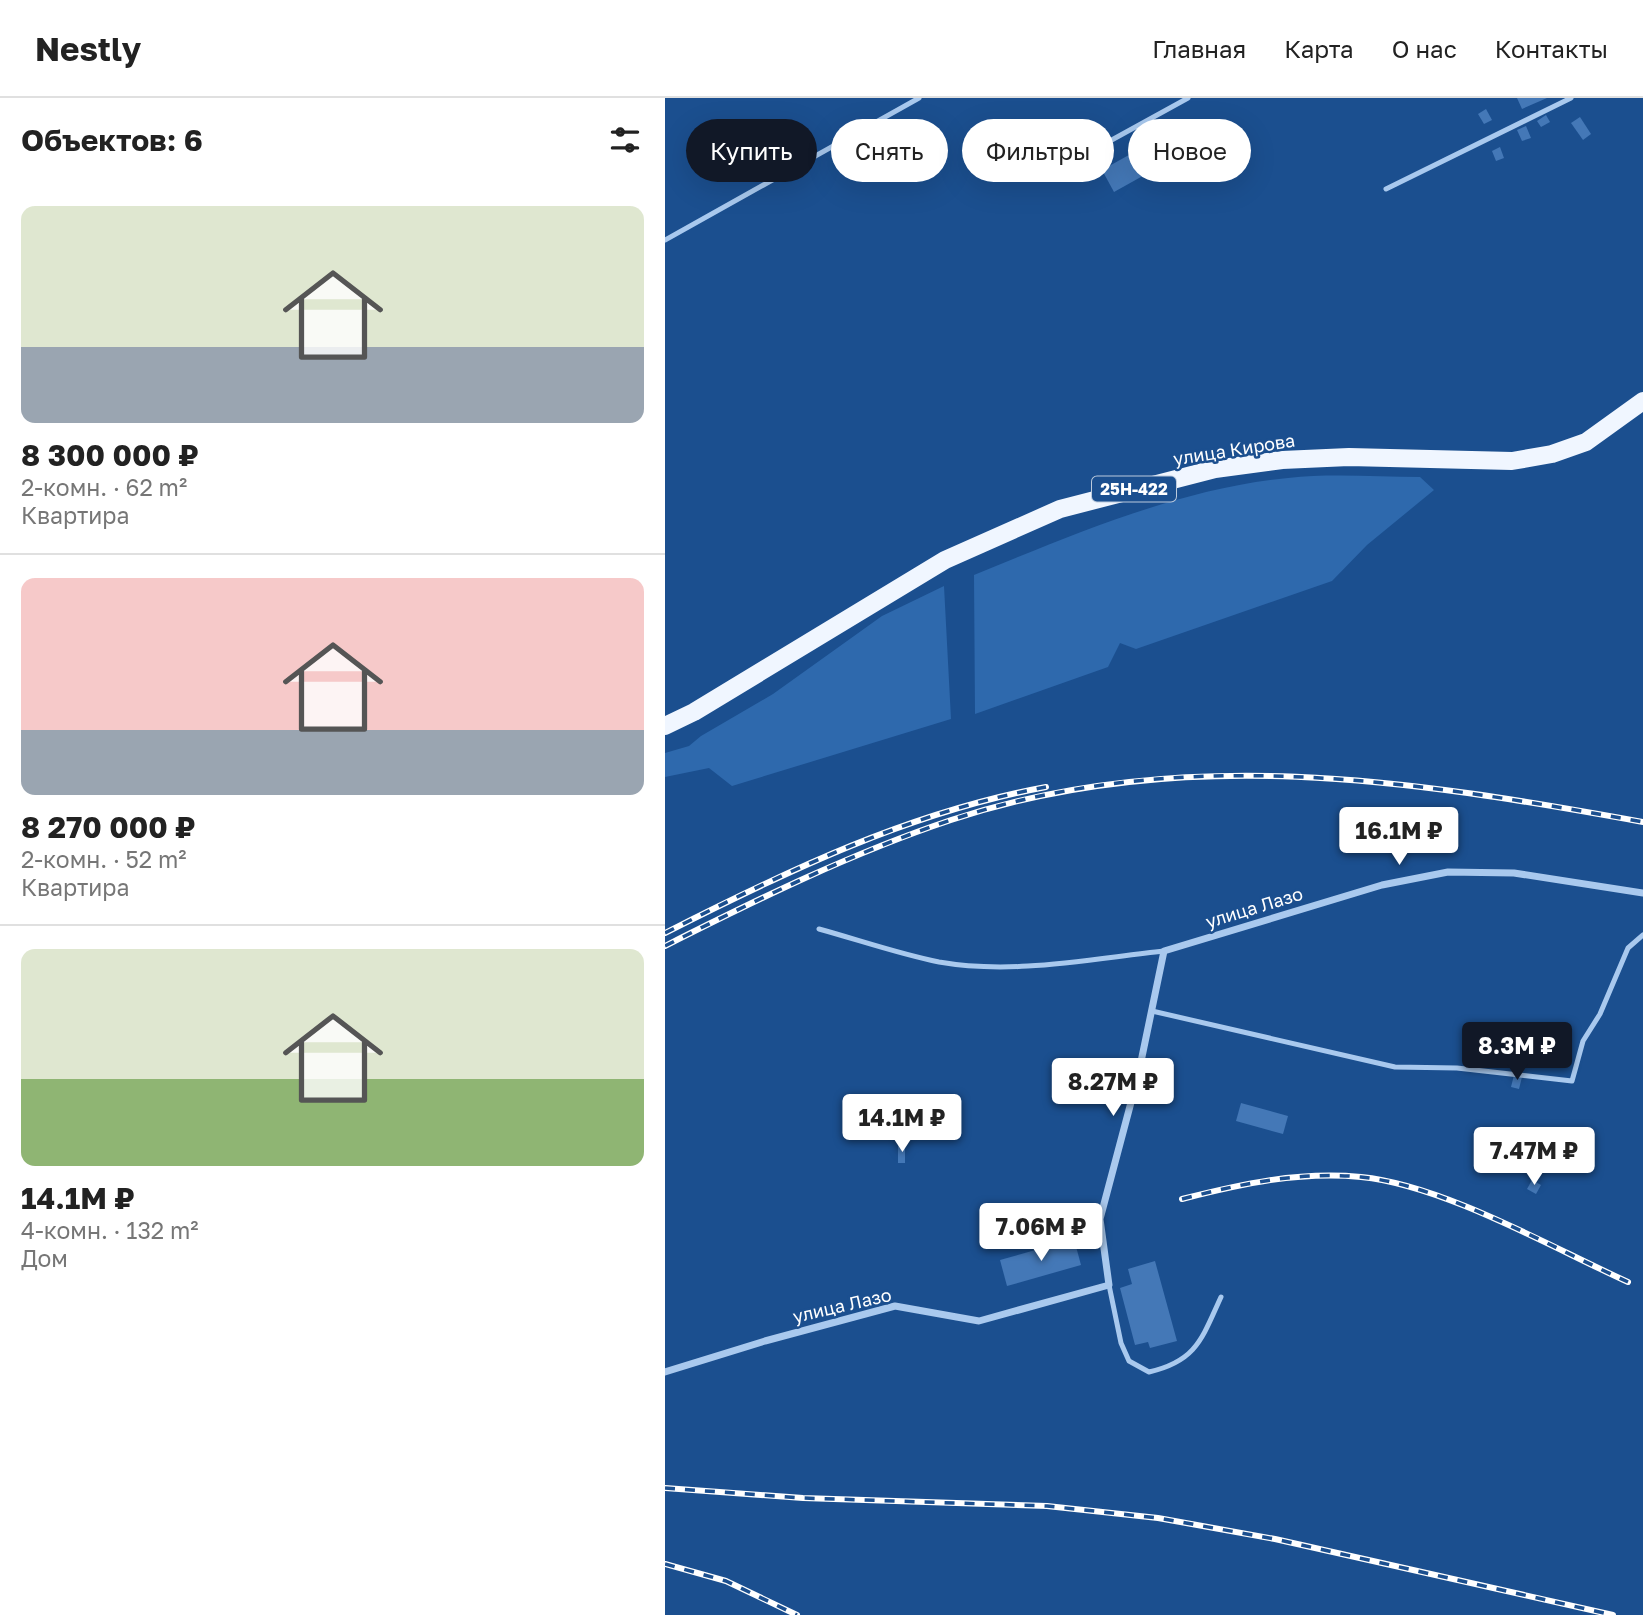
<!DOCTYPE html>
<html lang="ru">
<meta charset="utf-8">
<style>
body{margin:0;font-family:"Golos Text",sans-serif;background:#f2f2f2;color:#222;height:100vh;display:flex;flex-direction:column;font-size:26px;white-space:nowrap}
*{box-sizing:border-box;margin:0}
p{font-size:23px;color:#767676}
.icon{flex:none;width:38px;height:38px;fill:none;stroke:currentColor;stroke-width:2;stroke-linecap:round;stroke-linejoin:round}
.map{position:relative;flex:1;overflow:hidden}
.details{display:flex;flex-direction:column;background:#fff;width:665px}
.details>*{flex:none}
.hud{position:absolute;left:21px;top:21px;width:665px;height:63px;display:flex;gap:14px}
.price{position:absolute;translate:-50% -60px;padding:0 16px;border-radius:7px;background:#fff;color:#222;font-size:23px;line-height:46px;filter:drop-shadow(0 2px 4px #0008)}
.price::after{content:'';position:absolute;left:50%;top:42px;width:21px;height:16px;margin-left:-10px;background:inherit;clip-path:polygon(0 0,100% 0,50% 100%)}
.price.on{background:#111827;color:#fff}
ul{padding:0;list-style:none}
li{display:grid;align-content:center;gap:14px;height:371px;padding:0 21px}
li+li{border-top:2px solid #e0e0e0}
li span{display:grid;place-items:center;height:217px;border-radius:14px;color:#555}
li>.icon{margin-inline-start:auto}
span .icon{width:126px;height:126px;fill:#fffc;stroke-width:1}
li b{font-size:30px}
h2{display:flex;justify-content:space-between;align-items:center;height:84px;padding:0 21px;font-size:30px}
.pill{padding:0 24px;border-radius:32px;background:#fff;box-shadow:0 7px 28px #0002;font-size:24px;line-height:63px}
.pill.on{background:#111827;color:#fff}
header{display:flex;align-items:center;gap:42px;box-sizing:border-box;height:98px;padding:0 35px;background:#fff;border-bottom:2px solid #e0e0e0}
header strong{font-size:33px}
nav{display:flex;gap:38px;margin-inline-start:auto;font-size:24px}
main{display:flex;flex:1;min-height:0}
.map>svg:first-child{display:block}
.green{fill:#2e69ad}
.building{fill:#4478b7}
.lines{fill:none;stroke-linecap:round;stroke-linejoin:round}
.lane{stroke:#a9c9ee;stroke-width:5}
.street{stroke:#a9c9ee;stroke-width:7}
.primary{stroke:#f0f6ff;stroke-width:18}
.rail-casing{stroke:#fff;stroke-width:6}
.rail{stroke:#1b4f8f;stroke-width:3.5;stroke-dasharray:10;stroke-linecap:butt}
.labels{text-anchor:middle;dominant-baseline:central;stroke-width:5;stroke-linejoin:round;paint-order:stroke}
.shield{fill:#1b4f8f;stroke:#bbcadd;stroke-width:2}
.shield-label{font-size:16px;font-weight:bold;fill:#fff}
.street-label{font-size:18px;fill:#fff;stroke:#1b4f8f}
</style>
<header>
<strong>Nestly</strong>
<nav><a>Главная</a><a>Карта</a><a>О нас</a><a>Контакты</a></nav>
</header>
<main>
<section class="details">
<h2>Объектов: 6<svg class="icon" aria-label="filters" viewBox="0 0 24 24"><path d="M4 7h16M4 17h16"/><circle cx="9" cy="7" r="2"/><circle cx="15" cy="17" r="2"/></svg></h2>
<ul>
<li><span style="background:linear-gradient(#dfe7d0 65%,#9aa5b1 0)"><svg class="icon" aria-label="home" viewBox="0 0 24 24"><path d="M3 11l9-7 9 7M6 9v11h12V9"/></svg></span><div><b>8 300 000 ₽</b><p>2-комн. · 62 m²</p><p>Квартира</p></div></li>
<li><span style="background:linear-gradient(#f6c9c9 70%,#9aa5b1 0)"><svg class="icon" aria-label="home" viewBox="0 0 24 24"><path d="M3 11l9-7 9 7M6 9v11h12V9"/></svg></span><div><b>8 270 000 ₽</b><p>2-комн. · 52 m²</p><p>Квартира</p></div></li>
<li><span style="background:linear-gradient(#dfe7d0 60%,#8fb573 0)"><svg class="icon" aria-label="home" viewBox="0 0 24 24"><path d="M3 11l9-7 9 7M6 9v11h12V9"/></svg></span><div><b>14.1M ₽</b><p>4-комн. · 132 m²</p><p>Дом</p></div></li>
</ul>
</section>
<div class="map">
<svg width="978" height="1517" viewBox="0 0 978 1517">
<rect width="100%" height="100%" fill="#1b4f8f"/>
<g class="green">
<path d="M755 379 769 392 702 447 667 483 471 551 455 545 443 569 310 616 309 477C410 436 513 391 623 380 666 375 712 379 755 379Z"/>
<path d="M279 488 286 621 67 688 44 670 0 679V655L24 648 36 638 108 596 217 518Z"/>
</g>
<g class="building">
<path d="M852 0H882L857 11Z"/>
<path d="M821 11 827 22 819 26 813 16Z"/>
<path d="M881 17 885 24 876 29 872 23Z"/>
<path d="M915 19 926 36 918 42 906 25Z"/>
<path d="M861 28 866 40 857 43 852 32Z"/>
<path d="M498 38 510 60 449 94 437 72Z"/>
<path d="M835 49 839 60 831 63 827 53Z"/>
<path d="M849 977 857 979 854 991 846 989Z"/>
<path d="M576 1005 623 1018 618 1036 571 1023Z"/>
<rect x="233" y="1046" width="7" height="19"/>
<path d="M867 1082 876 1087 871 1096 862 1091Z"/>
<path d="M409 1141 416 1167 342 1188 335 1162Z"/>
<path d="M490 1163 512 1243 485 1250 483 1244 470 1247 455 1190 467 1186 463 1171Z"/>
</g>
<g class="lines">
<g class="lane">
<path d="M414 60 523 0"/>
<path d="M721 91 906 0"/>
<path d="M0 142 254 0"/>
<path d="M154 831C194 842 234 856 274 864 348 877 425 861 499 853"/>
<path d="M487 913 730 969 792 970 907 983 918 943 935 916 963 850 978 837"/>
<path d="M444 1187 456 1245 464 1263 484 1274C532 1263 537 1240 556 1199"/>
</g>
<path class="street" d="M0 1274 100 1243 230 1208 314 1223 444 1187 435 1121 473 978 499 853 717 787 783 774 849 775 978 795"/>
<path class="primary" d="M0 628 29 614 280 462 395 411 550 371 617 362 684 359 847 363 887 356 921 344 978 303"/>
<defs>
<g id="rail">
<path d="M0 835C122 773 245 714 381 689"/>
<path d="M0 848C93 801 187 755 286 722 516 646 746 682 978 724"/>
<path d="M517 1101C576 1086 634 1073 696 1079 778 1087 886 1149 963 1184"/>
<path d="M0 1390 138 1400 382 1408 493 1420 610 1441 948 1517"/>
<path d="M0 1466 61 1483 132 1517"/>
</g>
</defs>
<use href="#rail" class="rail-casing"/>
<use href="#rail" class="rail"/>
</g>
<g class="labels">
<rect class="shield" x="427" y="378.5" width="84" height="25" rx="5"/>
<g class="shield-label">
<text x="469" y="391">25Н-422</text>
</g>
<g class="street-label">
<text transform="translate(569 351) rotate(-9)">улица Кирова</text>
<text transform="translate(589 809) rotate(-17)">улица Лазо</text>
<text transform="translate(177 1207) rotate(-13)">улица Лазо</text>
</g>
</g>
</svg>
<b class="price" style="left:734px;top:769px">16.1M ₽</b>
<b class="price on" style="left:852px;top:984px">8.3M ₽</b>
<b class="price" style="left:448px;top:1020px">8.27M ₽</b>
<b class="price" style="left:237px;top:1056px">14.1M ₽</b>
<b class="price" style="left:869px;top:1089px">7.47M ₽</b>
<b class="price" style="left:376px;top:1165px">7.06M ₽</b>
<div class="hud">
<a class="pill on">Купить</a>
<a class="pill">Снять</a>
<a class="pill">Фильтры</a>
<a class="pill">Новое</a>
</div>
</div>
</main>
